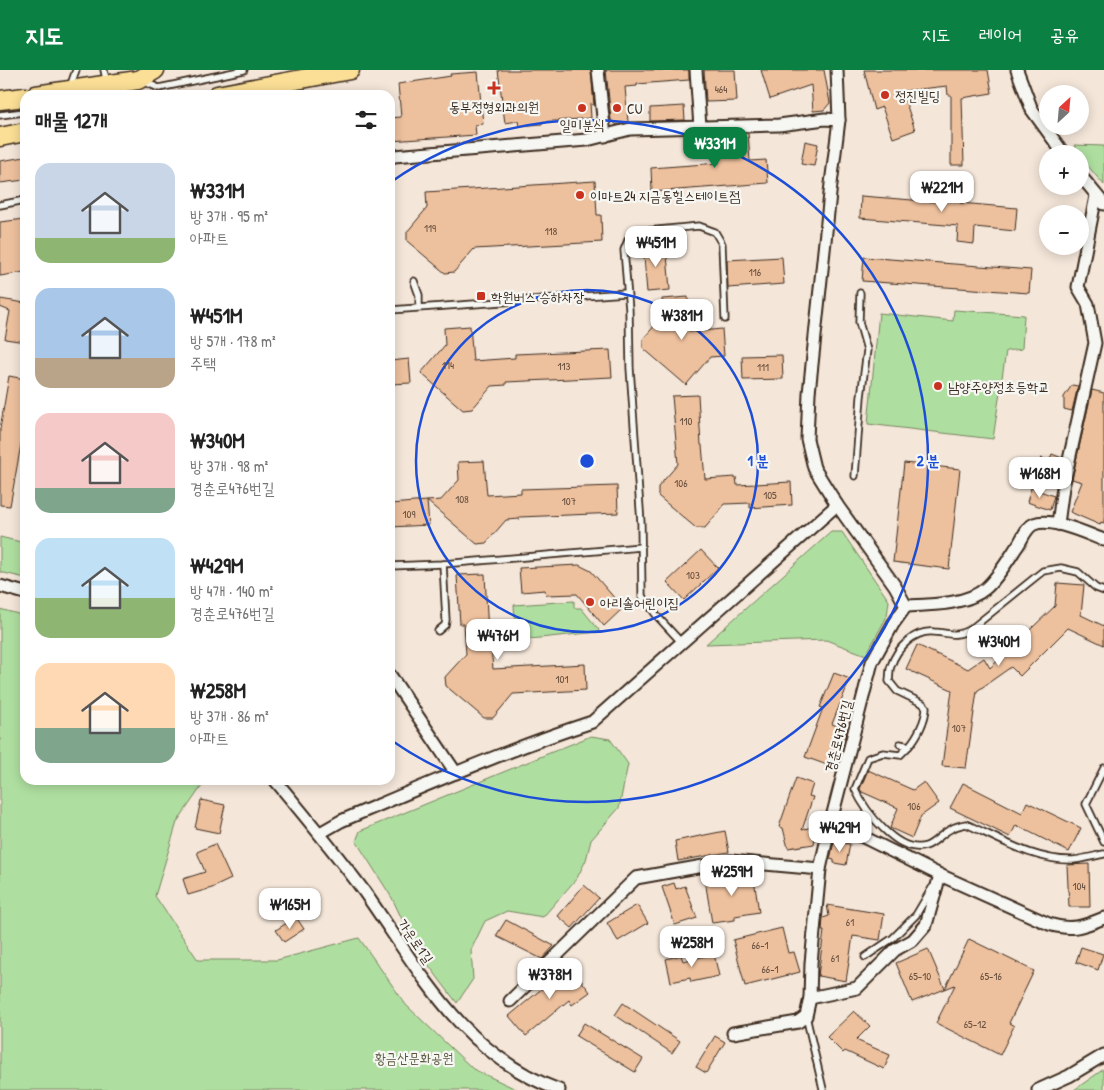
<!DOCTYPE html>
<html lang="ko">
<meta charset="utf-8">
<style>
body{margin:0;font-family:"Patrick Hand","Poor Story",sans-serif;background:#f2f2f2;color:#222;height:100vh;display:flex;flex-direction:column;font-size:19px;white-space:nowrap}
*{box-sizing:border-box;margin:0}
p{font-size:16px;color:#767676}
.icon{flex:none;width:28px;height:28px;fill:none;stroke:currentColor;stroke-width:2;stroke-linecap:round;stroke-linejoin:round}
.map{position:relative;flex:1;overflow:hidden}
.side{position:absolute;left:20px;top:20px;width:375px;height:695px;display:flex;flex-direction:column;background:#fff;border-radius:15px;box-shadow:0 2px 12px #0003}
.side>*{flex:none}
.needle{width:32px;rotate:26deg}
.buttons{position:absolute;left:1039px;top:15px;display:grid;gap:10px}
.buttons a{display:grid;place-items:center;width:50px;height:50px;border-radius:50%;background:#fff;box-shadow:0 2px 12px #0003;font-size:25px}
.price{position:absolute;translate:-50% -42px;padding:0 11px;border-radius:10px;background:#fff;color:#222;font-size:16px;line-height:32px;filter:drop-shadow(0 1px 2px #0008)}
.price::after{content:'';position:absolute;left:50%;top:30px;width:15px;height:11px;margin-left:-8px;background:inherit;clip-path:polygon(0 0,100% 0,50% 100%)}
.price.current{background:#0b8043;color:#fff}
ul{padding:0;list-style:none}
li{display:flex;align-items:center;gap:15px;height:125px;padding:0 15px}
li span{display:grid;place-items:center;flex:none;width:140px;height:100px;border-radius:15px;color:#555}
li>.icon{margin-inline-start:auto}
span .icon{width:60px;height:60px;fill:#fffc;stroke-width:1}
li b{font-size:21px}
h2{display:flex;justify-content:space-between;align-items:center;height:60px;padding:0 15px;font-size:21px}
header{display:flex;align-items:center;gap:30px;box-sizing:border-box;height:70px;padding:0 25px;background:#0b8043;color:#fff}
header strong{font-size:24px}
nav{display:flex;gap:28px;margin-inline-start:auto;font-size:18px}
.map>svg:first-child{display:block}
.green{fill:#afdfa0;stroke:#75845f}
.building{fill:#eec19e;stroke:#3b2a1e}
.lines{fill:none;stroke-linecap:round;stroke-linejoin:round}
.lane-casing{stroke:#3b2a1e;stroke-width:9}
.street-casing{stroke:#3b2a1e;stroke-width:15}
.primary-casing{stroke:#3b2a1e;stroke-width:21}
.lane{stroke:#f6f6f2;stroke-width:5.5}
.street{stroke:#f6f6f2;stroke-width:11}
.primary{stroke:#fbdf96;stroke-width:18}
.ring{fill:none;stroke:#1d4ed8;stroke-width:2.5}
.poi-dot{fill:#c8321e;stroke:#f6f6f2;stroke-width:2}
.labels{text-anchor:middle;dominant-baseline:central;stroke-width:4.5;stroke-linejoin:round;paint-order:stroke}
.number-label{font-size:11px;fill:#68503e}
.poi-label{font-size:14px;fill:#3b2a1e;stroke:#f6f6f2;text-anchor:start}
.street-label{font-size:14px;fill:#3b2a1e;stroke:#f6f6f2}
.park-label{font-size:14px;fill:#58573e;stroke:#f6f6f2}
.centre{fill:#1d4ed8;stroke:#f6f6f2;stroke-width:2.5}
.ring-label{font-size:15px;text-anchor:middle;font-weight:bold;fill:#1d4ed8;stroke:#f6f6f2;stroke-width:4.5;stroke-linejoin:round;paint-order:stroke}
</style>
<header>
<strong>지도</strong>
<nav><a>지도</a><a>레이어</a><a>공유</a></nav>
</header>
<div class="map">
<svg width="1104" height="1020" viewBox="0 0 1104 1020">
<rect width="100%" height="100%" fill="#f4e6d9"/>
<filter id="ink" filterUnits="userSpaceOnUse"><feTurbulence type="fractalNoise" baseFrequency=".02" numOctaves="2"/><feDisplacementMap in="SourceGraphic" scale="10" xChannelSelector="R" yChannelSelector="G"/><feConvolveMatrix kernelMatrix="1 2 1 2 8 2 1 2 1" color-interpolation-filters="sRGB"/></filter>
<g filter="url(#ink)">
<g class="green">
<path d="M1074 75 1104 76V115C1092 101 1082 90 1074 75Z"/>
<path d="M954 240 1024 245 1022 279 1006 281 993 369 868 354 879 243 953 251Z"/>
<path d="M831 462H842L889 531 887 546 866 585 826 570 706 574Z"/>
<path d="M0 467 25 473V508L0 502Z"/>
<path d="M574 531V538H581L599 560 598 562 520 570 516 565 514 535Z"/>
<path d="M0 539 25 546V710H206L177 752 155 826 198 890H277L359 868 406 935 473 999 518 1020H0Z"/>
<path d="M591 666 610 669 628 694 619 738 591 770 586 790 577 808 543 847 507 841 485 851 471 880 473 909 457 933 427 893 409 864 392 828 356 771 360 761Z"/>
<path d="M1104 999V1020H1074Z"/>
</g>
<g class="building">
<path d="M498 0H591L594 36 590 33 591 48 542 52V54L519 56 518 51 505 53Z"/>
<path d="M606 0H689V10L637 14V16L625 17 628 52 617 55 611 50Z"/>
<path d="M704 0H735L737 31 706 32Z"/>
<path d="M761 0H824L830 33 824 40 813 41 811 15 770 29Z"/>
<path d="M864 0H988L992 23 962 28 964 95H951V25H948L947 16 902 21 915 60 893 68 882 37 874 40Z"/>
<path d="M478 2 483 54 475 55 476 65 390 71V48L401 47 398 14 451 6 450 4Z"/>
<path d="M684 36 685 50 650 51V38Z"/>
<path d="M748 63 750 91 766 90 768 113 652 122 651 98 719 93 716 65Z"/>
<path d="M805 71 818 74 814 96 801 94Z"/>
<path d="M25 87V110L0 113V91Z"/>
<path d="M595 111 597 145H601L602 172 474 179 454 202 445 203 407 171V162L427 138 426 122Z"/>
<path d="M939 115 962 116 960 133 1017 138 1015 161 975 157 974 174 957 172 958 156 860 148 861 126 938 132Z"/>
<path d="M25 149V202L0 206V152Z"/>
<path d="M666 173 670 220 647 222 643 175Z"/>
<path d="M782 187 784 214 728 218 727 190Z"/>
<path d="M864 187 1031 200 1029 223 862 211Z"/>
<path d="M688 227 690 262 722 259 724 286 710 287 686 315 643 278V269L663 246 662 229Z"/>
<path d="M0 229 25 233V272L5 269 10 241 0 237Z"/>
<path d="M470 256 473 291 515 288V284L610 280 612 307 506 312V315L492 316 472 339 463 340 421 303 445 275 444 258Z"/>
<path d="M782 285 783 309 743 310 742 286Z"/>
<path d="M409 289 411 313 390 314V291Z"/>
<path d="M9 306 25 309V352L10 436 0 435V359Z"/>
<path d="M1072 315 1078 316 1072 341 1064 339V327Z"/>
<path d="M1092 320 1104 323V453L1101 452 1100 455 1070 442 1082 412 1072 409Z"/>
<path d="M698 325 701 375H702L705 409 736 407 737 415 791 412 792 435 750 438V433L725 434 705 458H696L658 426V417L678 394 672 326Z"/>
<path d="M1052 384 1062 388 1058 405 1037 400 1041 388 1049 391Z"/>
<path d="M484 391 487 425 521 423V419L617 416 618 443 519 447 520 449 506 450 486 473 477 474 427 431 441 430 459 410 458 392Z"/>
<path d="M904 393 960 399 949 499 893 492Z"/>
<path d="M1031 418 1054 426 1050 440 1027 432Z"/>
<path d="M427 431 429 455 390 457V434Z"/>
<path d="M701 480 718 498 684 530 667 512Z"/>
<path d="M579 495 591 501 623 538 604 556 577 524 546 525 545 520 521 522 519 498Z"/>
<path d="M485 504 488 565H490L493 599 585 594 586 620 513 624 493 648H484L446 616 445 607 466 584 464 554H460L457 505Z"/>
<path d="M1057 513 1084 515 1081 545 1104 556V575L1068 558 1020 606 1011 597 977 621 966 698 942 696 952 620 906 599 917 575 968 599 984 588 990 598 1055 536Z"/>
<path d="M834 603 850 609 832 654 847 660 842 674 838 673 830 696 805 687 823 638 820 637Z"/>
<path d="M868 700 913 720 924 712 939 733 921 746 912 768 890 758 898 738 862 722 860 719Z"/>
<path d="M796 708 813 714 809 726 813 727 802 760 817 755 814 774 788 778 783 758 779 757Z"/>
<path d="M963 713 1022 743 1027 732 1081 758 1069 782 1016 755 1010 767 950 738Z"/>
<path d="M201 730 225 735 219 763 195 758Z"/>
<path d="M725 761 729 782 678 791 675 771Z"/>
<path d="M834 772 850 774 846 795 834 793V790L830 789Z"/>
<path d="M215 774 231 809 212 818 188 825 183 809 205 802 197 782Z"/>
<path d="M1089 794 1090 837H1069L1067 795Z"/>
<path d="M753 803 759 842 735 846V850L712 853 705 810Z"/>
<path d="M674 813 676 819 685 816 697 848 675 855 662 817Z"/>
<path d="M584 815 599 828 572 858 558 846Z"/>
<path d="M637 835 648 853 618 871 607 853Z"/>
<path d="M827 835 884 844 880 870 853 866 846 911 818 906 824 861H822L823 848 829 846Z"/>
<path d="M296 847 304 859 284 872 276 860Z"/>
<path d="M506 850 554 876 542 889 496 866Z"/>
<path d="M782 858 788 883 794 882 800 902 745 916 733 870Z"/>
<path d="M969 869 1034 901 1009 953 1014 956 1000 985 936 953 955 915 912 932 896 893 928 879 945 919Z"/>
<path d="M1081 877 1103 884 1098 900 1076 892Z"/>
<path d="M714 884 719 906 691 912 690 908 671 912 666 889 681 885 683 891Z"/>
<path d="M560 893 570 905 574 901 590 922 572 935 569 930 526 966 509 946 556 907 551 902Z"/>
<path d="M623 933 680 971 672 983 615 945Z"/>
<path d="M854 941 870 956 856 970 890 985 884 999 845 981 843 983 827 967Z"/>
<path d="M584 953 643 989 635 1002 576 966Z"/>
<path d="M715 966 725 972 706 1003 696 997Z"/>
</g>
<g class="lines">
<defs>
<g id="lane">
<path d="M104 0 107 14 119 25"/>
<path d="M142 11 159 18 244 0"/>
<path d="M70 17 76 0"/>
<path d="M0 45 25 42"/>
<path d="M0 135 25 130"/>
<path d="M414 211 419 225V237"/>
<path d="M390 240 626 223"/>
<path d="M855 406 861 327 867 280 859 252 860 223"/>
<path d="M390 496 443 494 641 477"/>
<path d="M438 561 445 555 446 550 443 494"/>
<path d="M681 572 657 546 642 526 641 453 630 298 629 240 624 180 628 170 637 162 699 156 715 162 722 174 725 249"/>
<path d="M900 674 909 676C917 667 926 650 926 637L922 633 897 621 889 611C890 606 889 600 891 596 897 578 914 560 934 562 952 563 953 568 971 559L1043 501 1061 498 1078 502 1096 518 1104 521"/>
<path d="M909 676 900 685 883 683 868 688 855 719C865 741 898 785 926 776 935 773 942 763 951 759 956 756 961 755 966 754 1000 769 1035 791 1073 790 1083 789 1094 786 1104 784"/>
<path d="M1104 698 1086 734 1104 772"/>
<path d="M865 887 893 868 916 845 932 818"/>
<path d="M806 946 823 1019"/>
</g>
<g id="street">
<path d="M598 0 605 66"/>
<path d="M696 0 700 57"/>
<path d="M837 0 839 50 831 114 809 323 807 369 814 398 837 435 895 516 906 536"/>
<path d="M1017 0 1032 40 1064 84"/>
<path d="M390 88 394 86 587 70 630 59 779 55 825 49 839 50"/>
<path d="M1080 105 1104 134"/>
<path d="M1058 454 1063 417 1095 273 1088 234 1078 217 1096 126"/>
<path d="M1104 470C1087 464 1052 447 1034 454 1025 458 1022 471 1016 478 1007 492 998 507 986 518 967 535 930 535 906 536L893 554 872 592 831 751 940 805 1049 854C1072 861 1082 857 1104 848"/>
<path d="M0 516 25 523"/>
<path d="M390 605 456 703"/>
<path d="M275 710C305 746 335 782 363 820 420 900 461 984 559 1020"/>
<path d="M320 763 341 751C424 716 506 680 592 652L837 435"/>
<path d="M810 928 857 918 895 880 913 870 926 855 940 805"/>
<path d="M510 931 636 808 731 791 820 799 831 751"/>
<path d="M733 963 798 952 806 946 810 928 811 893 820 799"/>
<path d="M1038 1020 1069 1006 1104 985"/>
</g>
<g id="primary">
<path d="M36 25 138 10 155 0"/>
<path d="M217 25 350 0"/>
<path d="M0 30 25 27"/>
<path d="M0 67 25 62"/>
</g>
</defs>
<use href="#lane" class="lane-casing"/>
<use href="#street" class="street-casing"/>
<use href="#primary" class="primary-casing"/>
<use href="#lane" class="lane"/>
<use href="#street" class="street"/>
<use href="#primary" class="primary"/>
</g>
</g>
<g class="ring">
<circle cx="587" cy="391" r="171"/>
<path d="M391 112A341 341 0 1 1 391 670"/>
</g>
<g class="poi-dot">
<path d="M491.5 10.5h5v5h5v5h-5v5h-5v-5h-5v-5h5z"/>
<circle cx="885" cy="25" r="5"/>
<circle cx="582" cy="38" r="5"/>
<circle cx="617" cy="38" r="5"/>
<circle cx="580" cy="125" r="5"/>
<rect x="476" y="221" width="10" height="10" rx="2.5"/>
<circle cx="938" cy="316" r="5"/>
<circle cx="590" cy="532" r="5"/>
</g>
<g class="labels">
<g class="number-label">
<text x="721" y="19">464</text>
<text x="430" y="158">119</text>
<text x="551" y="161">118</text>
<text x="755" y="202">116</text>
<text x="448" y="295">114</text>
<text x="564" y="296">113</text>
<text x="763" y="297">111</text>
<text x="686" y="351">110</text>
<text x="681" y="413">106</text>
<text x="770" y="425">105</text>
<text x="462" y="429">108</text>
<text x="569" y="431">107</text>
<text x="409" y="444">109</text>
<text x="693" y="505">103</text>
<text x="562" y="609">101</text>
<text x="959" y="658">107</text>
<text x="914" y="736">106</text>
<text x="1079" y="816">104</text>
<text x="850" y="852">61</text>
<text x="760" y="875">66-1</text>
<text x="835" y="888">61</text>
<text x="770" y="899">66-1</text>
<text x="920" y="906">65-10</text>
<text x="991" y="906">65-16</text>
<text x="975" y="954">65-12</text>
</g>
<g class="poi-label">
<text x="895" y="25">정진빌딩</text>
<text x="494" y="36" text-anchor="middle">동부정형외과의원</text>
<text x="627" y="38">CU</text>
<text x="582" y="54" text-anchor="middle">일미분식</text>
<text x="590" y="125">이마트24 지금동힐스테이트점</text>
<text x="491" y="226">학원버스 승하차장</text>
<text x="948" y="316">남양주양정초등학교</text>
<text x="600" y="532">아리솔어린이집</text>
</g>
<g class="street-label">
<text transform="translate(838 666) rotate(-76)">경춘로476번길</text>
<text transform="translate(416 871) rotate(55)">가운로1길</text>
</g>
<g class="park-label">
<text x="414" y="987">황금산문화공원</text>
</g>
</g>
<circle cx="587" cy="391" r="8" class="centre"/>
<g class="ring-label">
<text x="758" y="396">1 분</text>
<text x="928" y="396">2 분</text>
</g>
</svg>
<div class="buttons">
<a><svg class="needle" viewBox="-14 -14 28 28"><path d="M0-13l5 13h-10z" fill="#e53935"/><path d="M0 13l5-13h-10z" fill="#767676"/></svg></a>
<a>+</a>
<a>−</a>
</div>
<b class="price current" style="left:715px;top:99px">₩331M</b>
<b class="price" style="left:942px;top:143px">₩221M</b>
<b class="price" style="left:656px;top:198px">₩451M</b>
<b class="price" style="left:682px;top:271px">₩381M</b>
<b class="price" style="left:1040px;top:429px">₩168M</b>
<b class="price" style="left:498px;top:591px">₩476M</b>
<b class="price" style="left:999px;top:597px">₩340M</b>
<b class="price" style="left:840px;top:783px">₩429M</b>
<b class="price" style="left:732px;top:827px">₩259M</b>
<b class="price" style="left:290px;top:860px">₩165M</b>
<b class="price" style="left:692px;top:898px">₩258M</b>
<b class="price" style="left:550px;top:930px">₩378M</b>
<section class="side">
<h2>매물 12개<svg class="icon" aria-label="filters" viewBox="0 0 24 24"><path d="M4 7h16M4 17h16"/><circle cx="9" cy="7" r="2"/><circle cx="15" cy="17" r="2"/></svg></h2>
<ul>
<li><span style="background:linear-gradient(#c9d6e8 75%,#8fb573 0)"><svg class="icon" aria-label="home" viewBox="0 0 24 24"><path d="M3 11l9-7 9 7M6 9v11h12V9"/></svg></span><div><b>₩331M</b><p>방 3개 · 95 m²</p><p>아파트</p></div></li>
<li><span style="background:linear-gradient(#a9c7e8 70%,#b9a48a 0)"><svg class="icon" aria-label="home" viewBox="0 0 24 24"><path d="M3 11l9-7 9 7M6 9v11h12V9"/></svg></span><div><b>₩451M</b><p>방 5개 · 178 m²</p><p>주택</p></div></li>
<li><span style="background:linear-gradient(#f6c9c9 75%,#7fa58c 0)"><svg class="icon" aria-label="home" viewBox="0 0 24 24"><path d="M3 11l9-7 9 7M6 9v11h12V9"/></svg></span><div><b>₩340M</b><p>방 3개 · 98 m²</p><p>경춘로476번길</p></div></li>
<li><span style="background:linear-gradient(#bfe0f5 60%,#8fb573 0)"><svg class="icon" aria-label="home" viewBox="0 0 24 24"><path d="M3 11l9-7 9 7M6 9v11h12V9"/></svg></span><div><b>₩429M</b><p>방 4개 · 140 m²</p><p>경춘로476번길</p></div></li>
<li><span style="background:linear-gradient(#ffd9b3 65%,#7fa58c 0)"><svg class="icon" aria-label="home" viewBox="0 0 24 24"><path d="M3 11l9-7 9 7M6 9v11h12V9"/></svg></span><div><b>₩258M</b><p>방 3개 · 86 m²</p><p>아파트</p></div></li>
</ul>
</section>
</div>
